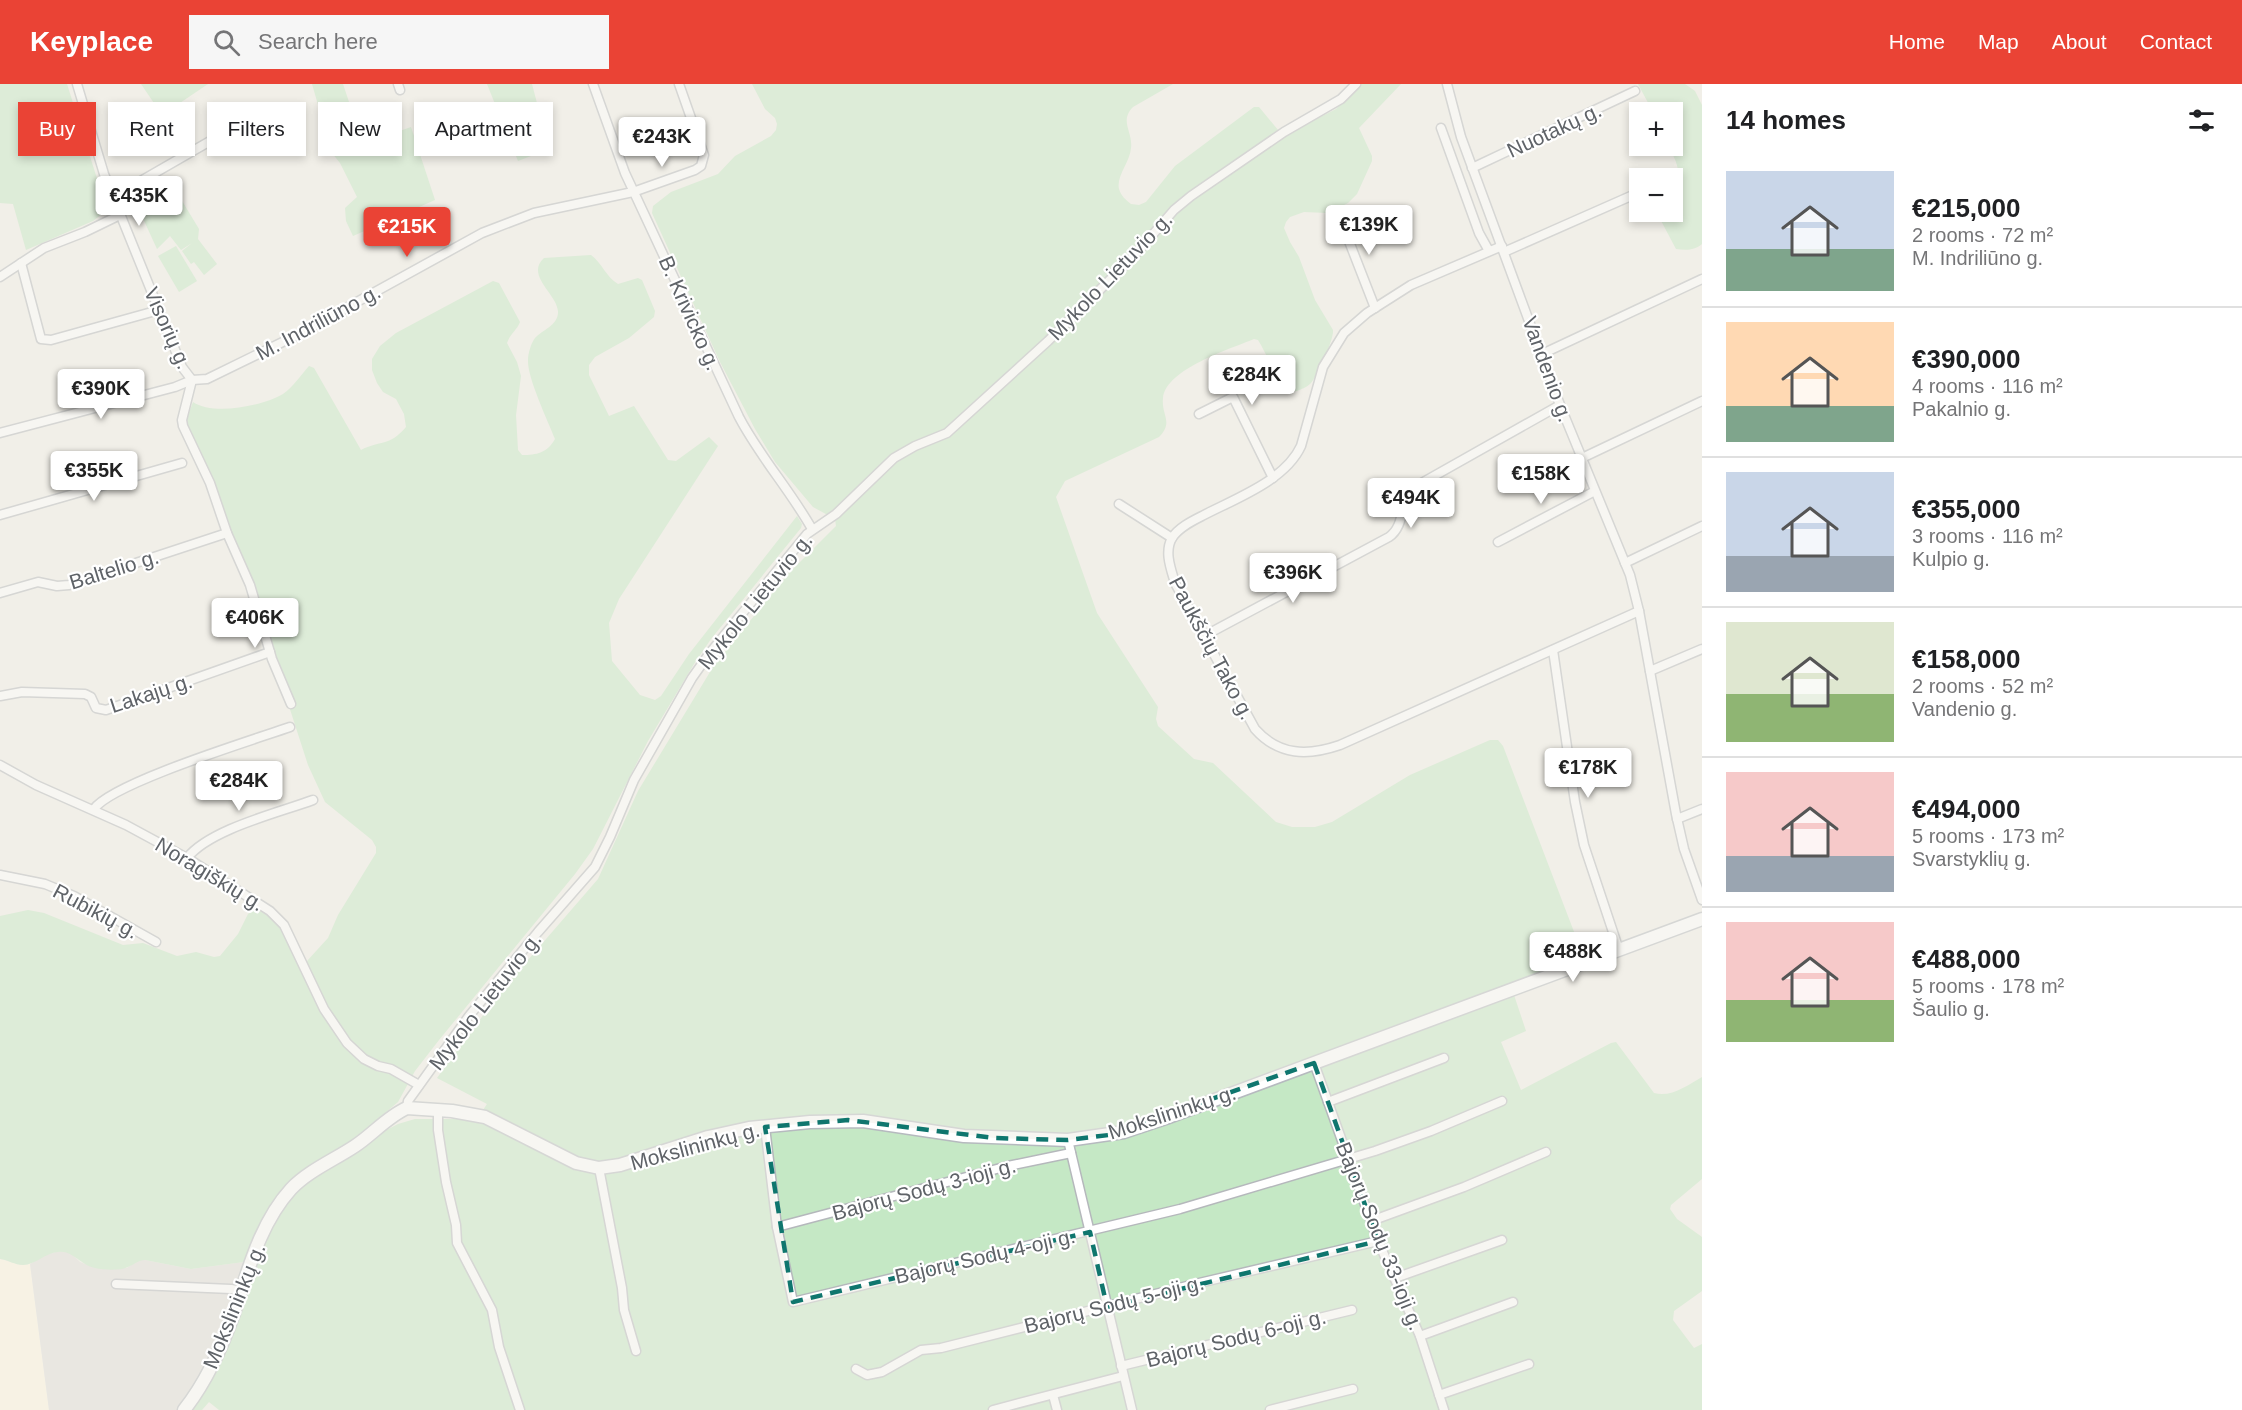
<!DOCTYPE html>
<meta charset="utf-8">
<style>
body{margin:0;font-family:Arial,sans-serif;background:#f6f6f6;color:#202124;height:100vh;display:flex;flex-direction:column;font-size:22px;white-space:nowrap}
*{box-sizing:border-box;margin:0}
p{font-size:20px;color:#757577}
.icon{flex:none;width:33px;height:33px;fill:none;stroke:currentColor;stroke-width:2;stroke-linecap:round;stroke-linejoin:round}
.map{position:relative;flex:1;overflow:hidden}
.drawer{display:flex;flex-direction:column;background:#fff;width:540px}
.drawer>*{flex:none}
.banner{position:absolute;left:18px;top:18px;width:570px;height:54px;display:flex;gap:12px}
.buttons{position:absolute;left:1629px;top:18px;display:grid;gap:12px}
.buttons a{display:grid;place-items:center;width:54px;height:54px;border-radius:0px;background:#fff;box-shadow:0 3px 9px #0003;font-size:30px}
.price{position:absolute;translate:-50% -51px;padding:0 14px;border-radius:6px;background:#fff;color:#222;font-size:20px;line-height:39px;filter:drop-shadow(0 2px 3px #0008)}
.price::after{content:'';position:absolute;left:50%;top:36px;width:18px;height:14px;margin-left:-9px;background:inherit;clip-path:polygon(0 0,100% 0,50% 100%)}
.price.on{background:#ea4335;color:#fff}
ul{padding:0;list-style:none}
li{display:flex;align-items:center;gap:18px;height:150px;padding:0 24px}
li+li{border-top:2px solid #e0e0e0}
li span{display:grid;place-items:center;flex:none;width:168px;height:120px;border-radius:0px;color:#555}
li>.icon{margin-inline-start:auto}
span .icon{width:72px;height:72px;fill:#fffc;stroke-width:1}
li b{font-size:26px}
h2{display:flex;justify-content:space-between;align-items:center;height:72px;padding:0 24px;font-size:26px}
.tag{padding:0 21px;border-radius:0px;background:#fff;box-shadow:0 3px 9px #0003;font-size:21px;line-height:54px}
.tag.on{background:#ea4335;color:#fff}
header{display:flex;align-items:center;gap:36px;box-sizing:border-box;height:84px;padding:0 30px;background:#ea4335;color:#fff}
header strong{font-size:28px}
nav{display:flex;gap:33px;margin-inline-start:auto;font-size:21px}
.search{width:420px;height:54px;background:#f6f6f6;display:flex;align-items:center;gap:15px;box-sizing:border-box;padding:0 21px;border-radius:0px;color:#757577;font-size:22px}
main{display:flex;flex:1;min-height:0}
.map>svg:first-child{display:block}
.commercial{fill:#fef7e0}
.industrial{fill:#e0deda}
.green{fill:#c5e8c5}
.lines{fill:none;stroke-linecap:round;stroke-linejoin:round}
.street-casing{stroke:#b5b8bc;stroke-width:11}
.secondary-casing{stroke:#b6babf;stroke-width:15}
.street{stroke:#fff;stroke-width:8}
.secondary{stroke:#fff;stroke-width:12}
.marked{fill:none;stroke:#0f766e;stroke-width:4.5;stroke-dasharray:12 8;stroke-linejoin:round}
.labels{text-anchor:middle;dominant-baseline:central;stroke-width:4.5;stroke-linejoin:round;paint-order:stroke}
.street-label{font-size:21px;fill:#5f6368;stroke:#fff}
</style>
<header>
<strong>Keyplace</strong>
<div class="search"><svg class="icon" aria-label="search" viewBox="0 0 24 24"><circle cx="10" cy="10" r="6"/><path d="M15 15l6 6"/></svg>Search here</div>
<nav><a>Home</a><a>Map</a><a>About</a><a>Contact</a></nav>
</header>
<main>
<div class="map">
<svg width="1702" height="1326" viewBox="0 0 1702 1326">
<rect width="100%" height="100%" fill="#f1efe8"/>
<path class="commercial" d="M0 1175 21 1181 30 1180 49 1326H0Z"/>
<path class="industrial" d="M59 1167 70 1168 80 1178 96 1184H127L138 1176H145L191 1185 244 1178 219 1255 203 1292 180 1326H49L30 1180 45 1171Z"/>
<g class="green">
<path d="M0 0H67L107 126 93 137 26 166 13 120 0 119Z"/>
<path d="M141 0H208L165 29 158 25Z"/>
<path d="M312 0H343L363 60 411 43 435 116 353 152 346 137 345 124 357 113 340 79 332 69Z"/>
<path d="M487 0H532L549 65 518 77Z"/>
<path d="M752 0H1173L1133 23C1119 37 1133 48 1131 64 1130 78 1116 92 1119 105 1121 112 1126 116 1131 120L1139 121 1146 118 1175 82 1254 23H1259L1283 52 1336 25 1360 0H1401L1359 44 1372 72V77L1357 110 1348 119 1328 129 1304 128 1290 133 1286 138 1284 144 1290 158 1299 173 1315 216 1333 246C1334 255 1318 291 1311 299 1305 305 1294 309 1285 308L1261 261 1258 256 1254 255C1230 265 1166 285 1163 314 1161 331 1174 338 1159 353L1065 397 1056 413 1097 529 1158 623 1156 635 1158 642 1194 675 1213 679 1276 738 1292 743H1315L1332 738 1410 691 1490 656H1498L1503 662 1584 874 1511 902 1526 947 1501 958 1521 1006 1611 959 1616 958 1654 1009C1671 1014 1688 1001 1702 993V1095L1671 1121 1670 1125 1677 1135 1702 1153V1207L1674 1227 1673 1236 1694 1264 1702 1260V1326H219L209 1318 202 1326H194L191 1324 226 1262 271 1144 280 1127 302 1099 375 1052 398 1040 415 1035H477L487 1020 437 994 501 907 598 795 638 707 713 583 787 491 836 442 835 435 813 423 775 378 755 345 720 278 652 129 653 122 671 108 718 90 735 72 771 52 776 46 777 40 775 34 765 25Z"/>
<path d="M1638 0H1685L1695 7 1702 21V160C1694 167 1685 166 1676 165L1658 131V128H1672L1673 99C1684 89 1674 74 1669 62H1672V28H1653Z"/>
<path d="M165 94 170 97 199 145 198 155 217 180 204 191 194 178 191 180 182 167 192 159 181 166 170 152 157 165 135 117C136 105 154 96 165 94Z"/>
<path d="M176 162 197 197 179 208 158 172Z"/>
<path d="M591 171C602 179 606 193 618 200L638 194 642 196 655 227 654 233 629 254 595 273 589 281V291L609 332 634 322 668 376 676 377 709 353 718 362 619 515 609 539 612 577 640 611 655 616 661 612 689 570 797 432 802 440 801 444 711 555 694 580 648 657 593 765 575 790 439 956 415 987 398 1018 340 1067 265 1136 244 1178 191 1185 145 1176C138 1176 135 1180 128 1183 120 1187 104 1186 95 1184 80 1181 73 1166 58 1168 45 1169 35 1181 23 1181 15 1181 8 1176 0 1175V832L28 826 44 829 123 861 143 859 177 872 196 868 214 873 220 872 238 850 248 830 255 825C279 834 288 856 298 877H307L328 854 338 831 376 769V763L372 756 325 718 308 681 247 492 209 387 187 341V334L193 318C213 332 263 322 283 310 293 303 301 291 309 282L314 284 361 366C380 356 389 363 406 343L404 330 396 315 383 308 377 299 372 286V275L380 262 396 249 493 197 499 199 520 238C517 246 510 250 507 259L517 278 521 292 516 331 518 366 522 371C537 371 547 369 555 355 548 337 527 293 528 276 528 270 531 259 535 254 542 246 559 241 558 227 557 210 525 191 544 174Z"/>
</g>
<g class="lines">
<defs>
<g id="street">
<path d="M77 0 104 90 182 283 192 296"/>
<path d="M398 0 400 6"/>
<path d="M593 0 625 89 739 333C760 373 790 406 812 445"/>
<path d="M1447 0 1461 53 1560 321 1630 491 1639 527 1676 730 1684 765 1702 816"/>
<path d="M1441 44 1479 149 1489 167"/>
<path d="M1472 84 1635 7"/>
<path d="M113 113 231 45"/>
<path d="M1338 129 1375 224"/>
<path d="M1502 162 1411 201 1367 229 1344 249 1323 283 1301 362C1285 397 1234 415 1202 432 1192 437 1178 444 1172 454 1164 468 1171 485 1175 499L1255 645C1279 672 1308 672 1340 661L1639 527"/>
<path d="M1504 168 1640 108"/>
<path d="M21 179 41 255 51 256 159 226"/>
<path d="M0 193 44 164 85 148 120 131"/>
<path d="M1542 270 1702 195"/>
<path d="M192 296 182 336 183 342 210 399 227 449 250 501 272 575 291 620"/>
<path d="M1199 330 1233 313 1273 394"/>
<path d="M0 349 175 303 192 296 207 295 297 251 482 149 534 129 633 108 695 86 701 82 704 71 679 0"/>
<path d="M1582 374 1702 317"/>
<path d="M1119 420 1172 454"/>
<path d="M0 431 182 379"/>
<path d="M1498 458 1595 407"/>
<path d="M1625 479 1702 442"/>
<path d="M0 509 38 498 57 502 69 501 227 449"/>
<path d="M1204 552 1389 453C1405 442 1400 419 1411 405L1560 321"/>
<path d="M1553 566 1575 718 1584 761 1619 866"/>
<path d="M1650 587 1702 565"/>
<path d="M0 612 22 608 85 610 91 613 96 624 106 626 270 568"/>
<path d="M0 681 36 701 126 741 187 774 270 827 284 841 324 925 347 959 364 975 378 982 391 985 419 1001"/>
<path d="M94 725C112 699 253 656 290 643"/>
<path d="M1677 735 1702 725"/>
<path d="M187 774C210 745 278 729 313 716"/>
<path d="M0 791 45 800 74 812 156 858"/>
<path d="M1314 979 1378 1157 1420 1252 1444 1326"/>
<path d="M1328 1018 1444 974"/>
<path d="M407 1024 408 1017 469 932 538 848 595 783 610 753 634 696 692 594 709 570 807 450 836 430 894 374 915 362 947 349 1048 257 1134 172 1174 126 1191 112 1284 48 1341 15 1356 0"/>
<path d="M438 1026V1046L446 1098 456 1141 457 1159 492 1226 499 1263 520 1326"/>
<path d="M765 1043 777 1143 793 1218 1180 1125 1375 1067 1431 1047 1502 1017"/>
<path d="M1068 1056 1132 1326"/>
<path d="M599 1084 622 1204 624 1226 636 1267"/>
<path d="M1371 1137 1464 1103 1546 1068"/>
<path d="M777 1143 1008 1082 1071 1069"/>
<path d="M1395 1194 1502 1156"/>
<path d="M116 1200 231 1205 241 1207"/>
<path d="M1420 1252 1513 1218"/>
<path d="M1121 1282 1352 1226"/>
<path d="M856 1285 867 1291 882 1288 921 1266 941 1264 1195 1200 1378 1157"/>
<path d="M1053 1311 1057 1326"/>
<path d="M1439 1311 1529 1280"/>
<path d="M993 1326 1123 1292"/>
<path d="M1270 1326 1353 1305"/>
</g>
<path id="secondary" d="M184 1326C207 1297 222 1263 234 1229 248 1187 260 1139 291 1105 308 1087 334 1076 355 1062 372 1051 388 1032 407 1024L452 1027 485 1033 576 1079 599 1084 620 1081 708 1053 749 1044 810 1038 863 1037 964 1052 1068 1056 1124 1048 1166 1034 1702 835"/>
</defs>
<use href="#street" class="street-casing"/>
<use href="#secondary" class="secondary-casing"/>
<use href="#street" class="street"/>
<use href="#secondary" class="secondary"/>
</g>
<path d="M0 0H1702V1326H0ZM1314 979 1378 1157 1107 1223 1090 1148 793 1218 765 1043 848 1036 994 1054 1068 1056 1109 1051Z" fill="#f1efe8" fill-opacity=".55" fill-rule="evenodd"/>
<path class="marked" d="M1314 979 1378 1157 1107 1223 1090 1148 793 1218 765 1043 848 1036 994 1054 1068 1056 1109 1051Z"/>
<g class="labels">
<g class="street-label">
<text transform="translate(1554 46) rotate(-25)">Nuotakų g.</text>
<text transform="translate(1110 192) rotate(-46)">Mykolo Lietuvio g.</text>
<text transform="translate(690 229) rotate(66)">B. Krivicko g.</text>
<text transform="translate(318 238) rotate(-28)">M. Indriliūno g.</text>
<text transform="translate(168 244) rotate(66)">Visorių g.</text>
<text transform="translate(1548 285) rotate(70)">Vandenio g.</text>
<text transform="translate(114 485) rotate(-17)">Baltelio g.</text>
<text transform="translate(755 517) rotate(-51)">Mykolo Lietuvio g.</text>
<text transform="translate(1212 564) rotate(62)">Paukščių Tako g.</text>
<text transform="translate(151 609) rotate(-18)">Lakajų g.</text>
<text transform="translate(210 790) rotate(31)">Noragiškių g.</text>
<text transform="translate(96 827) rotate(28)">Rubikių g.</text>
<text transform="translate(485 917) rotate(-52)">Mykolo Lietuvio g.</text>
<text transform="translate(1172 1028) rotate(-18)">Mokslininkų g.</text>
<text transform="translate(695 1062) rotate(-15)">Mokslininkų g.</text>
<text transform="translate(924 1105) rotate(-15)">Bajorų Sodų 3-ioji g.</text>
<text transform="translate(1380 1152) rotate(68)">Bajorų Sodų 33-ioji g.</text>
<text transform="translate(985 1172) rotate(-13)">Bajorų Sodų 4-oji g.</text>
<text transform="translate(1114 1220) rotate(-14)">Bajorų Sodų 5-oji g.</text>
<text transform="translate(234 1222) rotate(-68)">Mokslininkų g.</text>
<text transform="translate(1236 1254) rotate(-14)">Bajorų Sodų 6-oji g.</text>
</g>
</g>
</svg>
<div class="buttons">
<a>+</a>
<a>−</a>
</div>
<b class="price" style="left:662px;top:84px">€243K</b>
<b class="price" style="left:139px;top:143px">€435K</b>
<b class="price" style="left:1369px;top:172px">€139K</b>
<b class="price on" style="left:407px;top:174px">€215K</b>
<b class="price" style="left:1252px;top:322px">€284K</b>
<b class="price" style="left:101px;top:336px">€390K</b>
<b class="price" style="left:94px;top:418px">€355K</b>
<b class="price" style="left:1541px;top:421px">€158K</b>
<b class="price" style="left:1411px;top:445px">€494K</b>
<b class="price" style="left:1293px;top:520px">€396K</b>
<b class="price" style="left:255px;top:565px">€406K</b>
<b class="price" style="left:1588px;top:715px">€178K</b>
<b class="price" style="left:239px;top:728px">€284K</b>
<b class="price" style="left:1573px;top:899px">€488K</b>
<div class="banner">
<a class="tag on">Buy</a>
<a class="tag">Rent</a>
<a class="tag">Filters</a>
<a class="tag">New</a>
<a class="tag">Apartment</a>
</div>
</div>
<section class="drawer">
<h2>14 homes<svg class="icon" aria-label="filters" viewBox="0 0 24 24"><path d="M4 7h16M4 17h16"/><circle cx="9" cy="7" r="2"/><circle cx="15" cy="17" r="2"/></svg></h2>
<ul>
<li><span style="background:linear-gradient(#c9d6e8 65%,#7fa58c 0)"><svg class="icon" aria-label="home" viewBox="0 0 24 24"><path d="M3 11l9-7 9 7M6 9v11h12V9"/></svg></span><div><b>€215,000</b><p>2 rooms · 72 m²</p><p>M. Indriliūno g.</p></div></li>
<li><span style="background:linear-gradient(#ffd9b3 70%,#7fa58c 0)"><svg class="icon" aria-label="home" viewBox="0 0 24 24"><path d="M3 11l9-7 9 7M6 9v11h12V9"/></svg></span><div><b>€390,000</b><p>4 rooms · 116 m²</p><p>Pakalnio g.</p></div></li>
<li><span style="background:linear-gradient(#c9d6e8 70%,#9aa5b1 0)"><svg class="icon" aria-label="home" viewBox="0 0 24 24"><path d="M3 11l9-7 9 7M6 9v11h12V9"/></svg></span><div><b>€355,000</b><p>3 rooms · 116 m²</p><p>Kulpio g.</p></div></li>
<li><span style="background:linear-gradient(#dfe7d0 60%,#8fb573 0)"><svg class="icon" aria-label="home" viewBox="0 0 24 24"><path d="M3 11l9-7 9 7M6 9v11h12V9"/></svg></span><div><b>€158,000</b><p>2 rooms · 52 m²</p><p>Vandenio g.</p></div></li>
<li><span style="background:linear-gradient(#f6c9c9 70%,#9aa5b1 0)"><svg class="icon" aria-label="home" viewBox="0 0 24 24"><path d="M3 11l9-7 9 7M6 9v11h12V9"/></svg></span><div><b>€494,000</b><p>5 rooms · 173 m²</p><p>Svarstyklių g.</p></div></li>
<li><span style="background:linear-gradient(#f6c9c9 65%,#8fb573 0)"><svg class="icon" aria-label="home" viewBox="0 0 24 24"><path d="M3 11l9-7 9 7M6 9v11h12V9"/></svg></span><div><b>€488,000</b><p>5 rooms · 178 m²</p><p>Šaulio g.</p></div></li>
</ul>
</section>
</main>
